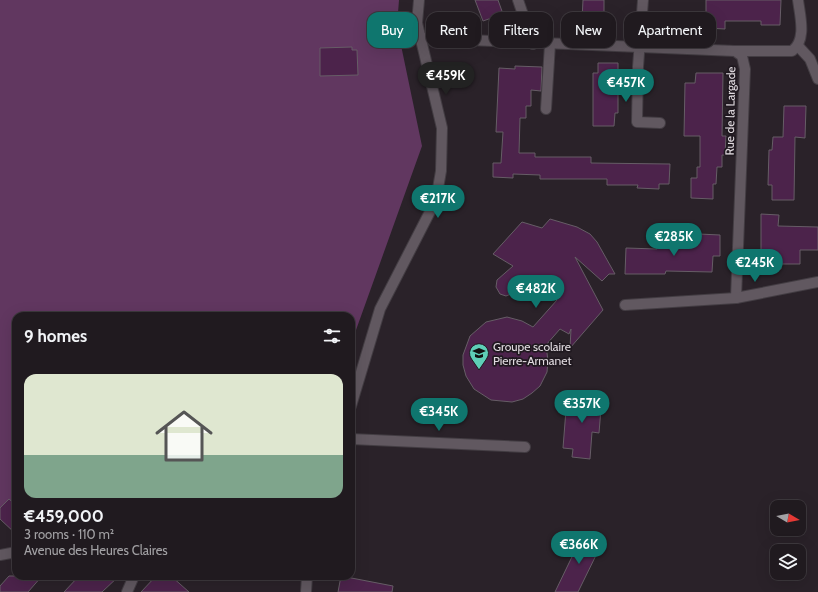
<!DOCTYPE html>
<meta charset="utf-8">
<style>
body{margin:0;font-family:Cabin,sans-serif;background:#2d272c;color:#f1f3f6;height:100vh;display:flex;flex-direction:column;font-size:15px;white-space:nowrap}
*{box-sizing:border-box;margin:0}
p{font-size:13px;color:#a2a1a4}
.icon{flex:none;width:22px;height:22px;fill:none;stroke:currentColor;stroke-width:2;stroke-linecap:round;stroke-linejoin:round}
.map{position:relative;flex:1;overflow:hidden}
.side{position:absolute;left:12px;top:312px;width:343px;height:268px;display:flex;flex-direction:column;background:#201a1f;border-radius:12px;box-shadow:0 4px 16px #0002,0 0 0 1px #3d383d}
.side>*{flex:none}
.banner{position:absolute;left:367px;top:12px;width:380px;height:36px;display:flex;gap:8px}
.needle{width:26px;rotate:100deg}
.fabs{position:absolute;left:770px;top:500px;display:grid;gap:8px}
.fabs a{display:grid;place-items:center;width:36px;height:36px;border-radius:8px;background:#201a1f;box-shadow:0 4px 16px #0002,0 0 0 1px #3d383d;font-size:20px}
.price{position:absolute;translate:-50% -34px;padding:0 9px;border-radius:14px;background:#0f766e;color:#fff;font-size:13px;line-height:26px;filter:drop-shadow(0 1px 2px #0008)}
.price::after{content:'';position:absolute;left:50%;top:24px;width:12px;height:9px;margin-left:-6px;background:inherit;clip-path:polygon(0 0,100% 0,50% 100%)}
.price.selected{background:#222;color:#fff}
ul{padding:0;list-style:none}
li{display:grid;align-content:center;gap:8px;height:212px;padding:0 12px}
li+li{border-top:1px solid #3d383d}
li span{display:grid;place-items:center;height:124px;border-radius:12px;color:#555}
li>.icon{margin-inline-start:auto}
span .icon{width:72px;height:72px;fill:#fffc;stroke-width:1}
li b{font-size:17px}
h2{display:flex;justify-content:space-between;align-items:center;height:48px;padding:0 12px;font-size:17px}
.pill{padding:0 14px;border-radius:12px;background:#201a1f;box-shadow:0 4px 16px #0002,0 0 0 1px #3d383d;font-size:14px;line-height:36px}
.pill.selected{background:#0f766e;color:#fff}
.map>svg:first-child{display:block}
.forest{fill:#613760}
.building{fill:#4c234b;stroke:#665d66}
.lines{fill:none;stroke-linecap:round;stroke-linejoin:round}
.minor-casing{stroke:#433d43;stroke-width:12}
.minor{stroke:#615860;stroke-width:10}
.labels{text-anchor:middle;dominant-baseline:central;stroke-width:3.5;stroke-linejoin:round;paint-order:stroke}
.street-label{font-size:12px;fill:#e0dadf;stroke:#201920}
.poi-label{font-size:12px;fill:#e0dadf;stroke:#201920;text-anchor:start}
</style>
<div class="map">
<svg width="818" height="592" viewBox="0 0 818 592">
<rect width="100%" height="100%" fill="#2a2229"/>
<path class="forest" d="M0 0H399L397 26 422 146 351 344V316H16V511L0 516Z"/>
<g class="building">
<path d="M475 0H498L503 14 483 21Z"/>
<path d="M583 0H604V21L582 20Z"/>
<path d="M706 0H781L780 25H761V21H725V29L706 28Z"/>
<path d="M352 47V50H357L358 75 320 76V48Z"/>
<path d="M598 63H618V113H615L614 126H593V73H598Z"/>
<path d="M515 66 542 67 541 91 531 90V106H526V118H520L519 153H535V157H591V163L670 164 669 184H659V189L637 188 638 185H607V179H540V175L513 174V178L493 177V163H501L503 132H496L499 68 515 69Z"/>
<path d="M696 73H723L722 136H726L725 155H722V167H717L716 184H713V199L691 198V178H697V167H700V136H684L685 83H695Z"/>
<path d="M784 106H806L805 138 795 137 794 200H772V185H768L769 150H772L773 137H783Z"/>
<path d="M761 214 779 215 778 226 818 227V250H800V264H781V269L764 268V260H761Z"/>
<path d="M550 219 577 227 590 234 597 242 615 274H609L602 281 575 257 603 310 570 348 571 329 569 334 560 329 546 345 548 361 547 372 540 386 532 393 523 399 512 402 491 400 474 389 466 376 463 365V355L470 336 486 322 507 317 522 321 533 327 557 300 529 275 511 294 506 296 500 294 496 287 497 280 513 266 493 254 522 222 542 228Z"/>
<path d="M699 234 720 235V256H713L712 272 666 271 665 274H625L626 248 657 249V244H695L696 240H699Z"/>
<path d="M578 394 602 396 599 433 592 432 590 459 572 457 573 449 563 448 567 397 577 398Z"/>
<path d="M9 499 16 505V534L0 519V508Z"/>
<path d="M583 534 602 543 578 592H555Z"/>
<path d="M9 576H42L28 592H0V586Z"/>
<path d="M79 576H119L102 592H64Z"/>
<path d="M156 576H171L189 592H141Z"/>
<path d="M341 576 393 586 392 592H338Z"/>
</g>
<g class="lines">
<defs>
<g id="minor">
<path d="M518 0 533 44"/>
<path d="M643 0 638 67 637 122 660 123"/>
<path d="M422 38 735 51 742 56 745 69 736 298"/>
<path d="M798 46 810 59 818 79"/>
<path d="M735 51H792C807 40 800 16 798 0"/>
<path d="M546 109 550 44"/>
<path d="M625 305 736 298 818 282"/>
<path d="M351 406 380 309 436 200 441 171 442 128 417 23 419 0"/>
<path d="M351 439 525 447"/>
<path d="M0 555 16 552"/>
<path d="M127 592 134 576"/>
<path d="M306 592 307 576"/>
</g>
</defs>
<use href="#minor" class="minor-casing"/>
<use href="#minor" class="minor"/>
</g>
<defs>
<symbol id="school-pin" viewBox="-11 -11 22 30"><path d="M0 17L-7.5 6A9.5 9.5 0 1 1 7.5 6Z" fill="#5eceb7" stroke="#201920"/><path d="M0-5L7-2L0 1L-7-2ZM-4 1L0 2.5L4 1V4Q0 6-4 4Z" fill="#111"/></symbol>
</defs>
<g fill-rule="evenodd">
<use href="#school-pin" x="468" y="342" width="22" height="30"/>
</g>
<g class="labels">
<g class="street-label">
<text transform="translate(730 111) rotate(-89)">Rue de la Largade</text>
</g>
<g class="poi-label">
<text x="493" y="346">Groupe scolaire<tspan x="493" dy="14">Pierre-Armanet</tspan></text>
</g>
</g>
</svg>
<div class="fabs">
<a><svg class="needle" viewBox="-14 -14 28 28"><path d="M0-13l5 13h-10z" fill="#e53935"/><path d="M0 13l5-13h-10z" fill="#a2a1a4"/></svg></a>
<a><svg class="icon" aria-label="layers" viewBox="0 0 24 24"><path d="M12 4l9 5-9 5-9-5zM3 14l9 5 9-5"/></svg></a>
</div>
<b class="price selected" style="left:446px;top:96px">€459K</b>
<b class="price" style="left:626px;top:103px">€457K</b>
<b class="price" style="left:438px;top:219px">€217K</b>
<b class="price" style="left:674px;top:257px">€285K</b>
<b class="price" style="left:755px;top:283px">€245K</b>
<b class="price" style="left:536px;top:309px">€482K</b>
<b class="price" style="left:582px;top:424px">€357K</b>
<b class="price" style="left:439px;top:432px">€345K</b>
<b class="price" style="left:579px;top:565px">€366K</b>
<div class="banner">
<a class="pill selected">Buy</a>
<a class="pill">Rent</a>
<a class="pill">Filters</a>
<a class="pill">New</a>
<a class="pill">Apartment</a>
</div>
<section class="side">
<h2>9 homes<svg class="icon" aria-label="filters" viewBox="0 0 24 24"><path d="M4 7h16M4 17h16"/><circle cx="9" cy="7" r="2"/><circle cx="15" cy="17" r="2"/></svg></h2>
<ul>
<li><span style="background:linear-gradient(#dfe7d0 65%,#7fa58c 0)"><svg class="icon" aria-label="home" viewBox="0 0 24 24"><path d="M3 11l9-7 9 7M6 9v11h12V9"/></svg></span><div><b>€459,000</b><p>3 rooms · 110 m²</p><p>Avenue des Heures Claires</p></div></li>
</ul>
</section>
</div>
